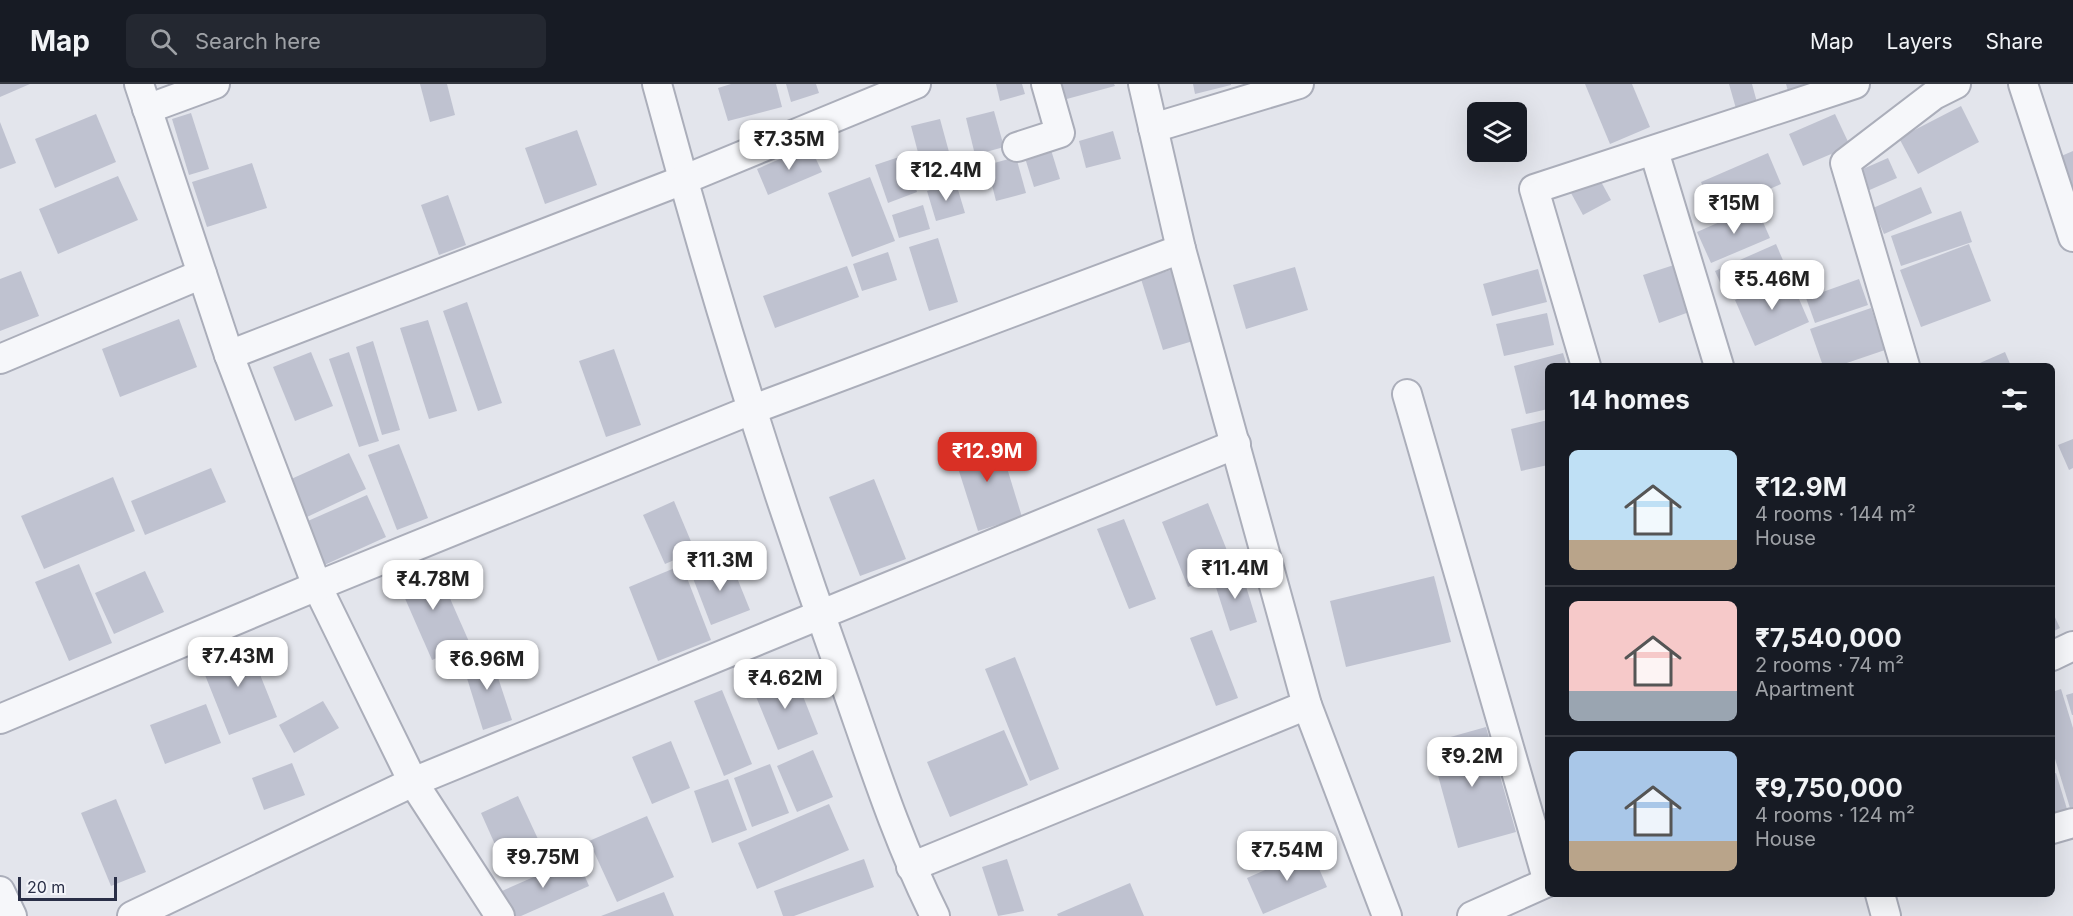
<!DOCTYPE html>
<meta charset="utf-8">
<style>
body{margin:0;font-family:Inter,sans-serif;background:#242831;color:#f1f3f6;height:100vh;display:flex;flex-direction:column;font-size:22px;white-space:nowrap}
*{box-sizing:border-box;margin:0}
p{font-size:20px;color:#9ea1a6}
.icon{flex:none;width:33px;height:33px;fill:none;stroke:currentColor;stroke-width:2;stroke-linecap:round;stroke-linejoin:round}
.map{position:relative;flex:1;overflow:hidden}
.drawer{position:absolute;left:1545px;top:279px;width:510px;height:534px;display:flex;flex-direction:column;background:#171b24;border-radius:9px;box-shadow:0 6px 24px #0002}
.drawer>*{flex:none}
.buttons{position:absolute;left:1467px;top:18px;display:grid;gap:12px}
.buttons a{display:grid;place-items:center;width:60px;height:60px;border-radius:9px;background:#171b24;box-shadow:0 6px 24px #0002;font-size:30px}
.scale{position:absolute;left:18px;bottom:15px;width:99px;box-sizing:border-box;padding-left:6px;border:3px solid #292e46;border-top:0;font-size:16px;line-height:21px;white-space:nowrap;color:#292e46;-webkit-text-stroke:4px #f3f4f9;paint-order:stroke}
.price{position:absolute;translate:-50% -51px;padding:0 14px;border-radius:12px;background:#fff;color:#222;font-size:20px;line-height:39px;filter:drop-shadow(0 2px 3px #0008)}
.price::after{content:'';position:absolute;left:50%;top:36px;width:18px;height:14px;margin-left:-9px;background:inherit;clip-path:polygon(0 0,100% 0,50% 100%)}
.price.on{background:#d93025;color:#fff}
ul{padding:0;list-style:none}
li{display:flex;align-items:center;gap:18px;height:150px;padding:0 24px}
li+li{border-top:2px solid #363941}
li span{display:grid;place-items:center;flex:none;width:168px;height:120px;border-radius:9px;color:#555}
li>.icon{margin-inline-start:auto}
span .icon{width:72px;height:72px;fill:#fffc;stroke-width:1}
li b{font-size:26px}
h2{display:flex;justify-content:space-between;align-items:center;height:72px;padding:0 24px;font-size:26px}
header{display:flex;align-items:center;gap:36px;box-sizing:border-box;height:84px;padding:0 30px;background:#171b24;border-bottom:2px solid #363941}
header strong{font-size:28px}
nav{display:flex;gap:33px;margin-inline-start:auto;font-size:21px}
.search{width:420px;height:54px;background:#242831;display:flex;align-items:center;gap:15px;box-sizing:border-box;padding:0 21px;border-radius:9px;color:#9ea1a6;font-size:22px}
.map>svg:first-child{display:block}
.building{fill:#bfc2d0}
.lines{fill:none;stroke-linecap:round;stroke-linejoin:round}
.minor-casing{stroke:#abaeba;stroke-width:32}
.minor{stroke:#f6f7fa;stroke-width:28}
</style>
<header>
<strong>Map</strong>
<div class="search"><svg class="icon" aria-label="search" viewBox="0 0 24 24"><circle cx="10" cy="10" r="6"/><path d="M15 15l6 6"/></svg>Search here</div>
<nav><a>Map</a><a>Layers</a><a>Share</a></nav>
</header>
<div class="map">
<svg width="2073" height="832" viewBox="0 0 2073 832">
<rect width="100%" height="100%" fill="#e3e5ec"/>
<g class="building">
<path d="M0 0H30L0 13Z"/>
<path d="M420 0H447L455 31 430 38Z"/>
<path d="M731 0H776L782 23 728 37 718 4Z"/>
<path d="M786 0H816L819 9 791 18Z"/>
<path d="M996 0H1022L1025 10 1000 17Z"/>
<path d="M1059 0H1114L1115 2 1063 16Z"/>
<path d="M1193 0H1231V1L1195 10Z"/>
<path d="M1585 0H1632L1650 43 1610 60Z"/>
<path d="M1729 0H1752L1758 22 1737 28Z"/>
<path d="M1786 0H1807L1788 7Z"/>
<path d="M1961 22 1979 58 1918 90 1899 54Z"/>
<path d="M994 27 1004 63 975 71 966 34Z"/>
<path d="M191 29 209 85 189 91 172 35Z"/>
<path d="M96 30 116 78 55 104 35 55Z"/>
<path d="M1835 30 1850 62 1803 82 1789 50Z"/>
<path d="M940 35 949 68 920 76 911 42Z"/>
<path d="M0 38 16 79 0 85Z"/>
<path d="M577 46 597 101 545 120 525 64Z"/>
<path d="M1113 47 1121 75 1086 84 1079 57Z"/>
<path d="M810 62 822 88 768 111 757 85Z"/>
<path d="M1051 66 1060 95 1034 103 1025 74Z"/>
<path d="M2073 67V103L2059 73Z"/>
<path d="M1768 69 1781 100 1714 129 1701 98Z"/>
<path d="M905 71 917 108 888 119 875 81Z"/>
<path d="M1016 73 1026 109 996 117 987 81Z"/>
<path d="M1888 74 1897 94 1865 108 1856 88Z"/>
<path d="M252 79 267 124 207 143 192 98Z"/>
<path d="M118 92 138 136 58 170 39 125Z"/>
<path d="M870 93 895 157 852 173 828 109Z"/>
<path d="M1599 94 1611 116 1583 131 1571 109Z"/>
<path d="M956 99 965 129 936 137 927 107Z"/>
<path d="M1921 103 1932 129 1884 150 1873 124Z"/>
<path d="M448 111 466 161 439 171 421 121Z"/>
<path d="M923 121 930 145 899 154 892 131Z"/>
<path d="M1756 122 1770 154 1711 179 1697 148Z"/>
<path d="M1961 127 1972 158 1901 182 1891 152Z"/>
<path d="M938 154 958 218 929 227 909 163Z"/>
<path d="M1776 160 1788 188 1727 214 1715 187Z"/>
<path d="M1969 160 1991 217 1921 243 1900 186Z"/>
<path d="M888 168 897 196 862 207 853 180Z"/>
<path d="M1677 180 1692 227 1659 239 1643 191Z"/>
<path d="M847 182 859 213 775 244 763 212Z"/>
<path d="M1295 183 1308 226 1246 245 1233 201Z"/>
<path d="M1538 185 1547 218 1492 232 1483 200Z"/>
<path d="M1171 186 1193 257 1163 266 1141 195Z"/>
<path d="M21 187 39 232 0 247V195Z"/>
<path d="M1789 192 1809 238 1755 262 1735 216Z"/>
<path d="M1859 195 1868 221 1815 239 1806 214Z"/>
<path d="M467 218 502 319 478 327 443 227Z"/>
<path d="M1871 224 1885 266 1838 282H1823L1810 245Z"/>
<path d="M1547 229 1554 261 1504 272 1496 240Z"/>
<path d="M179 235 197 283 120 313 102 265Z"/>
<path d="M428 236 457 327 429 335 400 244Z"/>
<path d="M373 257 400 346 382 351 356 263Z"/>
<path d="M614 265 641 341 606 353 579 277Z"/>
<path d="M311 268 333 322 295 337 273 283Z"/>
<path d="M349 268 379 357 359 363 329 275Z"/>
<path d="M2005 268 2011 282H1973Z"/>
<path d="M1563 269 1567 282H1548V325L1526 330 1514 282Z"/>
<path d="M1548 336V381L1521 387 1511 345Z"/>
<path d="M997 351 1022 433 978 447 952 365Z"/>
<path d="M2073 355V384L2069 386 2058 361Z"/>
<path d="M399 360 428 434 397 446 368 371Z"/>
<path d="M349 369 366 405 307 433 289 396Z"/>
<path d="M211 384 226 418 145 451 131 417Z"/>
<path d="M113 393 135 447 44 485 21 432Z"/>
<path d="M874 395 906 475 860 492 829 413Z"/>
<path d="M367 411 386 453 320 483 301 440Z"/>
<path d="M674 417 695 467 665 480 643 431Z"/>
<path d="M1208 419 1234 484 1188 503 1162 438Z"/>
<path d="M1124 435 1156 515 1129 525 1097 445Z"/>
<path d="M729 474 750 526 711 541 691 489Z"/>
<path d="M434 478 470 560 432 576 396 494Z"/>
<path d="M79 480 112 559 69 577 35 498Z"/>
<path d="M682 481 711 556 658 577 629 503Z"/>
<path d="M1241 486 1257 538 1230 547 1213 494Z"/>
<path d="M145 487 164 528 114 550 95 509Z"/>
<path d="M1434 492 1451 558 1346 583 1330 517Z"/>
<path d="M2052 527 2060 544 2052 548Z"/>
<path d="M1212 546 1238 614 1216 622 1190 554Z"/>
<path d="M247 558 277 633 229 651 199 576Z"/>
<path d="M490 569 512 636 483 646 462 578Z"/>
<path d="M1015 573 1059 685 1030 697 985 585Z"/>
<path d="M793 587 818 650 778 666 752 603Z"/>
<path d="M2061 605 2073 644V723L2070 724 2052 665V608Z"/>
<path d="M722 606 752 680 724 692 694 617Z"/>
<path d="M2073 609V631H2072L2066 611Z"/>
<path d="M323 617 339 644 294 669 279 641Z"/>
<path d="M206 620 221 659 165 680 150 641Z"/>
<path d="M1486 643 1516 748 1458 764 1429 659Z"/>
<path d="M1004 646 1028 701 950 733 927 678Z"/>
<path d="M671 657 690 704 652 720 632 673Z"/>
<path d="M813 666 833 713 797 728 777 682Z"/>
<path d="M292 679 305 711 264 726 252 694Z"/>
<path d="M770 680 789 729 752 743 734 694Z"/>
<path d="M2056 689 2067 725 2052 729V690Z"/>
<path d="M728 695 747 746 712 759 694 707Z"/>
<path d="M518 712 544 768 506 785 481 729Z"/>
<path d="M116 715 146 788 111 802 81 729Z"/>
<path d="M829 720 849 766 757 805 738 759Z"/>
<path d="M647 732 674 793 617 818 589 757Z"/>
<path d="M1311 766 1327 803 1263 830 1247 794Z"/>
<path d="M577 774 589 802 521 832H505L495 810Z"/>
<path d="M864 775 874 803 794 832H783L774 807Z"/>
<path d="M1007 775 1024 827 998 832 982 783Z"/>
<path d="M1130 799 1144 832H1058L1057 830Z"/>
<path d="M664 808 674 832H601Z"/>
</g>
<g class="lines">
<defs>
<g id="minor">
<path d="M139 0 229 271 317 502 413 698 500 832"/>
<path d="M657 0C710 197 770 391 839 583 869 667 895 752 935 832"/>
<path d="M1143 0 1181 165 1307 621 1387 832"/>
<path d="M2023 0 2073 153"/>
<path d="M147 25 215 0"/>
<path d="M1153 44 1299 0"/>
<path d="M1017 63 1060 49 1046 0"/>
<path d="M1654 67 1719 282"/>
<path d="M229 271 683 96 916 0"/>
<path d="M0 275 202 190"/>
<path d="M1586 282 1534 105 1855 0"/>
<path d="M1905 282 1845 79 1934 11 1956 0"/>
<path d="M1407 310 1548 798"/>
<path d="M2052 572 2073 562"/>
<path d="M0 635 317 502 751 326 1181 165"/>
<path d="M2052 745 2073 739"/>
<path d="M911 783 1307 621"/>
<path d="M0 807 12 832"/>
<path d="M1880 810 1886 832"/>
<path d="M132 832 413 698 1236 360"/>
<path d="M1472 832 1548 798"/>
</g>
</defs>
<use href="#minor" class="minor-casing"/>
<use href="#minor" class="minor"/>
</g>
</svg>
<div class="buttons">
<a><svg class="icon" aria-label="layers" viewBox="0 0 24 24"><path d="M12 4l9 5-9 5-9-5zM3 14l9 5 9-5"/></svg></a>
</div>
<div class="scale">20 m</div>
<b class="price" style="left:789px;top:87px">₹7.35M</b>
<b class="price" style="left:946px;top:118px">₹12.4M</b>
<b class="price" style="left:1734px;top:151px">₹15M</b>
<b class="price" style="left:1772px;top:227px">₹5.46M</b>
<b class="price on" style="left:987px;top:399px">₹12.9M</b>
<b class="price" style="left:720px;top:508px">₹11.3M</b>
<b class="price" style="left:1235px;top:516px">₹11.4M</b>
<b class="price" style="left:433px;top:527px">₹4.78M</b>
<b class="price" style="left:238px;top:604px">₹7.43M</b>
<b class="price" style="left:487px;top:607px">₹6.96M</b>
<b class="price" style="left:785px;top:626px">₹4.62M</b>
<b class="price" style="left:1472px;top:704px">₹9.2M</b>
<b class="price" style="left:1287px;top:798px">₹7.54M</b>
<b class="price" style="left:543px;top:805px">₹9.75M</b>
<section class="drawer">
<h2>14 homes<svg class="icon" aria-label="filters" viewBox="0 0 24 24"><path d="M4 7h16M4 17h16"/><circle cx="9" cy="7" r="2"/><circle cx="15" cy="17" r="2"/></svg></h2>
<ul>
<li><span style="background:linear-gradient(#bfe0f5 75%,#b9a48a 0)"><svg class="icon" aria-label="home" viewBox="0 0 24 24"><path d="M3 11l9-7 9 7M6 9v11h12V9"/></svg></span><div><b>₹12.9M</b><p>4 rooms · 144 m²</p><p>House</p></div></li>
<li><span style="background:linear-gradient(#f6c9c9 75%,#9aa5b1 0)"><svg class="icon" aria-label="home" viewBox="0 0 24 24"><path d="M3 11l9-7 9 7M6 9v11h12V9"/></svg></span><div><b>₹7,540,000</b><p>2 rooms · 74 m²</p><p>Apartment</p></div></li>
<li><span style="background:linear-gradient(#a9c7e8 75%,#b9a48a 0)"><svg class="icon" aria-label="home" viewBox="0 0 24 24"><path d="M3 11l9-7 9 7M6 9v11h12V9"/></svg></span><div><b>₹9,750,000</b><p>4 rooms · 124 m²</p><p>House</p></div></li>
</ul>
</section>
</div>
